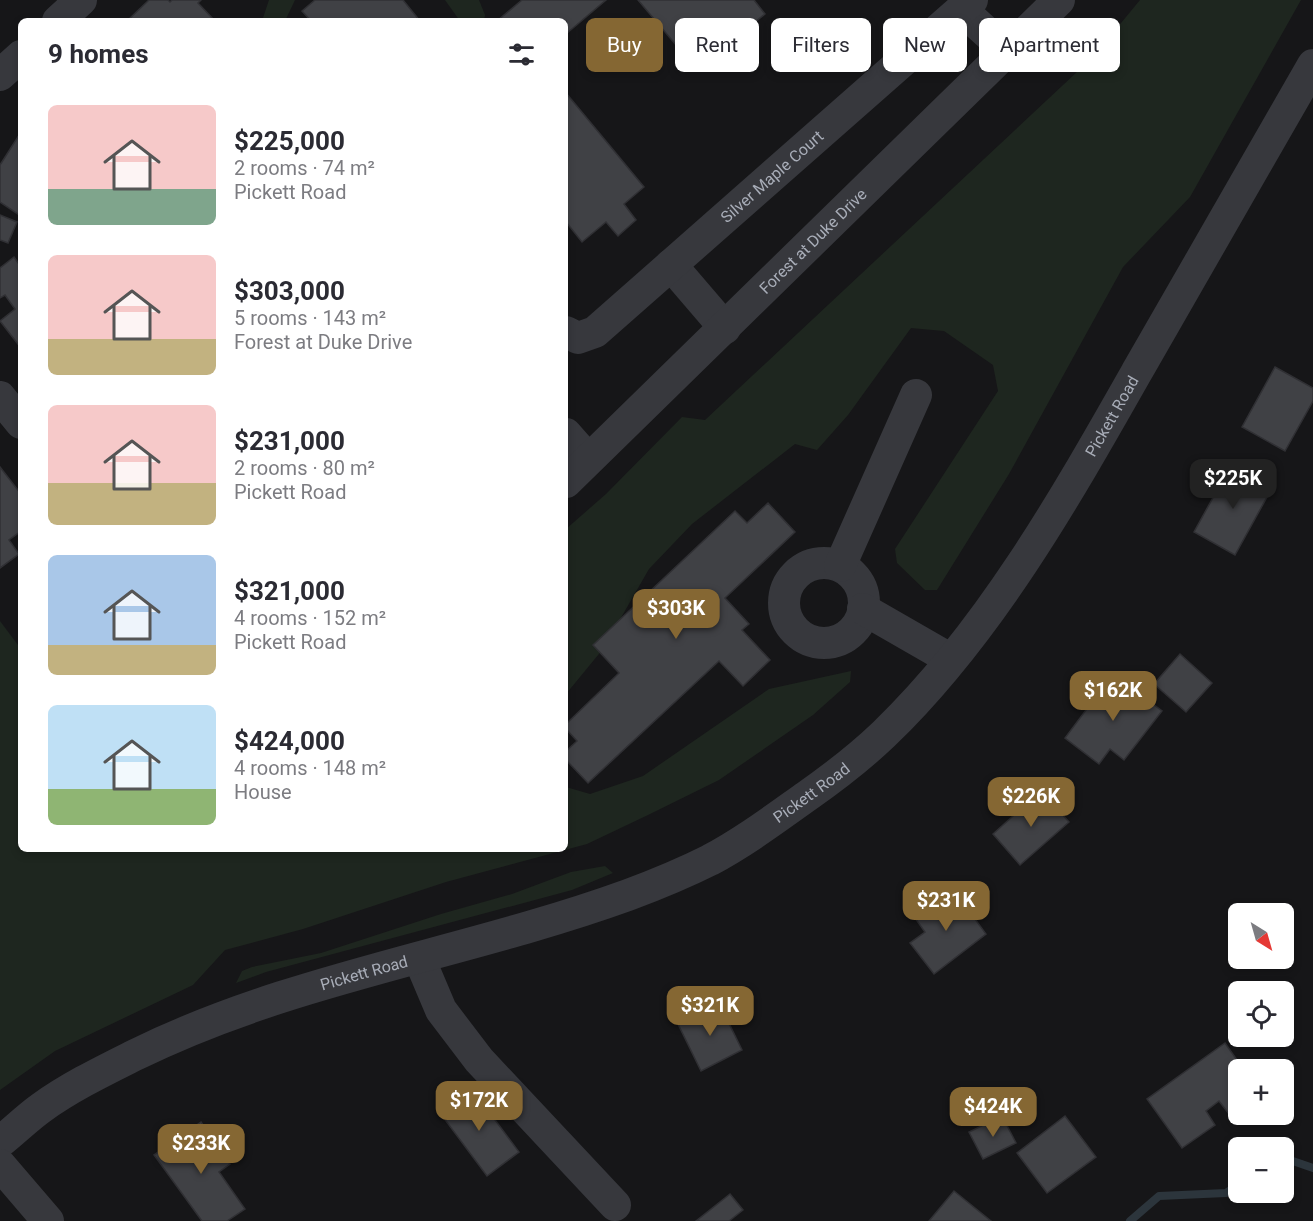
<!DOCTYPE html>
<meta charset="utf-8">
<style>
body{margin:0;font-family:Roboto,sans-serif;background:#f2f2f3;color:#2b2b33;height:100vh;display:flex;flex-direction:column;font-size:22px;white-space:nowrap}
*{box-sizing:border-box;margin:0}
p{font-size:20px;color:#7c7c81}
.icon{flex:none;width:33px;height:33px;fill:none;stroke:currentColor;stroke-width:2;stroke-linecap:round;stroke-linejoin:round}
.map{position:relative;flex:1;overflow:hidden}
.panel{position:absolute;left:18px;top:18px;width:550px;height:834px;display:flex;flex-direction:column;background:#fff;border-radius:9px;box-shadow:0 3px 9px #0003}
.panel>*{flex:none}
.hud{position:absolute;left:586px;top:18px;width:570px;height:54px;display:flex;gap:12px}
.needle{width:39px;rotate:143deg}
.tools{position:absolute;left:1228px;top:903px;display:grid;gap:12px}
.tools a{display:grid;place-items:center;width:66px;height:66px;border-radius:9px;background:#fff;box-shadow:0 3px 9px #0003;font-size:30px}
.price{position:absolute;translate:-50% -51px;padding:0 14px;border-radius:12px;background:#856733;color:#fff;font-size:20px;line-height:39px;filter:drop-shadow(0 2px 3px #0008)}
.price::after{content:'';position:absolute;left:50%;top:36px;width:18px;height:14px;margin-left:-9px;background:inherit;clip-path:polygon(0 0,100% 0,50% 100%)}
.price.active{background:#222;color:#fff}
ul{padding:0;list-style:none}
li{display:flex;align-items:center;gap:18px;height:150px;padding:0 30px}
li span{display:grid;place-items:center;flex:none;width:168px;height:120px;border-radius:9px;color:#555}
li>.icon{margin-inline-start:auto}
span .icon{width:72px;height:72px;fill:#fffc;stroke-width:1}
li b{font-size:26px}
h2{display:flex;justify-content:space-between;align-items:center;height:72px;padding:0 30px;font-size:26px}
.chip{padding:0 21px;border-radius:9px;background:#fff;box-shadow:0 3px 9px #0003;font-size:21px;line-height:54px}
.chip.active{background:#856733;color:#fff}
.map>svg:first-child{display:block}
.green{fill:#1e261f}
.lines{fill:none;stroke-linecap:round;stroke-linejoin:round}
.stream{stroke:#2c353c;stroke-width:8}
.building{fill:#404145;stroke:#303034;stroke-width:1.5}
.minor{stroke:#37383d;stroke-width:32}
.labels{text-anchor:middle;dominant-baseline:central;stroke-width:5;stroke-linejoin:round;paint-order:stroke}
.street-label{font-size:16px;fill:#a8adb8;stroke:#111113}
</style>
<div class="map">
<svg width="1313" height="1221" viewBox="0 0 1313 1221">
<rect width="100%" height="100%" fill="#161618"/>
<g class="green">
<path d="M269 0H295L285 21H262Z"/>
<path d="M445 0H479L485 15 484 21H460Z"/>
<path d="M1140 0H1301L1190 197 1123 267 1009 474 937 590H925L897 563 895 549 998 391 993 365 944 331 911 328 848 415 817 450 795 444 692 524 649 569 603 649 566 694V529L606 494 682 417 705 420 1093 57Z"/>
<path d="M0 621 21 649V849H566V787L590 794 643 776 769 689 851 671 850 682 813 715 719 780 648 815 587 844 446 882 303 929 225 950 193 985 55 1051 0 1090Z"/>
<path d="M605 866 613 873 572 890 266 972 236 983 242 971 252 967 321 953 441 914 512 894 571 872Z"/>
</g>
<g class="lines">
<g class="stream">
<path d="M1284 1158 1313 1168"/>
<path d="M1130 1221 1159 1196 1226 1193 1239 1184"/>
</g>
</g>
<g class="building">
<path d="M149 0H168L170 2 172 0H201L198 3 215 21H127Z"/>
<path d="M315 0H403L420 21H311L302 11Z"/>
<path d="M522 0H606L566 34V21H497Z"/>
<path d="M638 0H754L765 14 739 35 752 51 733 67 721 52 698 71Z"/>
<path d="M566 93 644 187 624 204 636 220 618 236 606 222 582 242 566 222Z"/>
<path d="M21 132V216L0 202V165Z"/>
<path d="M0 215 17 222 8 243 0 240Z"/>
<path d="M14 257 21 267V348L0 321 15 309 5 295 0 298V268Z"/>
<path d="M1275 367 1313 388V401L1285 451 1242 427Z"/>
<path d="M1231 465 1272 488 1235 555 1194 532Z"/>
<path d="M0 467 21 494V531L9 540 19 554 0 568Z"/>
<path d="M768 503 795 532 725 598 749 624 742 630 770 660 743 686 719 661 588 783 566 760V751L577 741 566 729V724L619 673 593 645 735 511 747 523Z"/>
<path d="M1180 654 1212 683 1186 712 1154 684Z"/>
<path d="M1113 674 1162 711 1124 760 1110 749 1099 764 1065 738Z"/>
<path d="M1041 791 1069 822 1020 865 993 834Z"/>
<path d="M953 889 986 934 934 974 910 943 925 932 915 918Z"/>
<path d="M719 1003 742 1050 701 1071 678 1024Z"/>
<path d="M1225 1043 1244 1070H1239V1107L1229 1114 1219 1101 1206 1111 1215 1125 1182 1148 1147 1099Z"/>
<path d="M472 1089 519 1152 487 1176 440 1113Z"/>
<path d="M1002 1116 1016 1143 983 1159 969 1132Z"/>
<path d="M1065 1116 1096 1157 1047 1193 1017 1153Z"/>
<path d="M201 1122 230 1164 219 1172 245 1209 227 1221H202L154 1155Z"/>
<path d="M954 1191 991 1221H929Z"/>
<path d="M730 1194 743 1210 729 1221H696Z"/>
</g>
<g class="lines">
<g class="minor">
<path d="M962 10 1007 51"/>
<path d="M58 21 81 0"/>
<path d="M0 75 21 56"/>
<path d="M671 265 725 328"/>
<path id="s1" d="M566 332 578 338 595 332 972 0"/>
<path d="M0 397 21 423"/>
<path d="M566 434 588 459"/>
<path id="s2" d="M566 482 1059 0"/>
<circle cx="824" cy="603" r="40"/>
<path d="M840 566 916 395"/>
<path d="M863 609 950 659"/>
<path d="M419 958 441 1010 479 1060 615 1205"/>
<path id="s3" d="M0 1142C14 1131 27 1118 41 1108 70 1087 103 1071 135 1055 291 978 465 954 628 895 655 885 684 873 710 860 744 842 776 818 807 796 834 777 860 757 884 734 990 632 1067 495 1139 368 1197 267 1255 166 1313 65"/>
<path d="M0 1165 48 1221"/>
</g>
</g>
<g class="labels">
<g class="street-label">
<text stroke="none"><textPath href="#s1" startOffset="267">Silver Maple Court</textPath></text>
<text stroke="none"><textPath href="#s2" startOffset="345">Forest at Duke Drive</textPath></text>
<text stroke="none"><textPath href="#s3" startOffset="1377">Pickett Road</textPath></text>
<text stroke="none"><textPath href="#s3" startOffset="891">Pickett Road</textPath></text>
<text stroke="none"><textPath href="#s3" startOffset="405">Pickett Road</textPath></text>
</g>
</g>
</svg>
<div class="tools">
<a><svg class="needle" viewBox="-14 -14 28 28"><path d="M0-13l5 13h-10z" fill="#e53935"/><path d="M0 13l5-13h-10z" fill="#7c7c81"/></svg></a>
<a><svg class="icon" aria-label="locate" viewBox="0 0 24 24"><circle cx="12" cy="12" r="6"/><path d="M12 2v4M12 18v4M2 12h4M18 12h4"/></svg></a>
<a>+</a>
<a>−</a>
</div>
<b class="price active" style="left:1233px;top:510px">$225K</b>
<b class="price" style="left:676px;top:640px">$303K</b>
<b class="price" style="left:1113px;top:722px">$162K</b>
<b class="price" style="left:1031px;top:828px">$226K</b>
<b class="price" style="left:946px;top:932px">$231K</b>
<b class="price" style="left:710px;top:1037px">$321K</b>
<b class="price" style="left:479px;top:1132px">$172K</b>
<b class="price" style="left:993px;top:1138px">$424K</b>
<b class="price" style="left:201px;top:1175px">$233K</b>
<div class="hud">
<a class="chip active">Buy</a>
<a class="chip">Rent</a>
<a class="chip">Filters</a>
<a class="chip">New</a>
<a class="chip">Apartment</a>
</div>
<section class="panel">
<h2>9 homes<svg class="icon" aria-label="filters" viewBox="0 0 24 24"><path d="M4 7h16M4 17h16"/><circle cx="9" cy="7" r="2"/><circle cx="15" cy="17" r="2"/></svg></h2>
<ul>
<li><span style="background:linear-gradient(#f6c9c9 70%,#7fa58c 0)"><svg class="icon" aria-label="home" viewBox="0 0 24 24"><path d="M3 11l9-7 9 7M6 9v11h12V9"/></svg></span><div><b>$225,000</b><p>2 rooms · 74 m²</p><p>Pickett Road</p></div></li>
<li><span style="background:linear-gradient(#f6c9c9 70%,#c2b280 0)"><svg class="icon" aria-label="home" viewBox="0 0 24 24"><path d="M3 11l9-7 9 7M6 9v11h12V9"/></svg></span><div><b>$303,000</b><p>5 rooms · 143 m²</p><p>Forest at Duke Drive</p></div></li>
<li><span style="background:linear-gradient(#f6c9c9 65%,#c2b280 0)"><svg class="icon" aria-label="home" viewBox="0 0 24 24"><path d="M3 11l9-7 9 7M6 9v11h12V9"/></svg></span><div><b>$231,000</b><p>2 rooms · 80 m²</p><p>Pickett Road</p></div></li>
<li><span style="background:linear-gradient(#a9c7e8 75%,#c2b280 0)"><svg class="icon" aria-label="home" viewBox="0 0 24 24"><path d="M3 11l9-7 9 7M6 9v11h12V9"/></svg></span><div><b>$321,000</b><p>4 rooms · 152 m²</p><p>Pickett Road</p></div></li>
<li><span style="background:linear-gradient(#bfe0f5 70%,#8fb573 0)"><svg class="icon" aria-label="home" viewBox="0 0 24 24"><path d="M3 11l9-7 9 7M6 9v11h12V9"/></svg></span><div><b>$424,000</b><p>4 rooms · 148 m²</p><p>House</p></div></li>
</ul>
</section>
</div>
